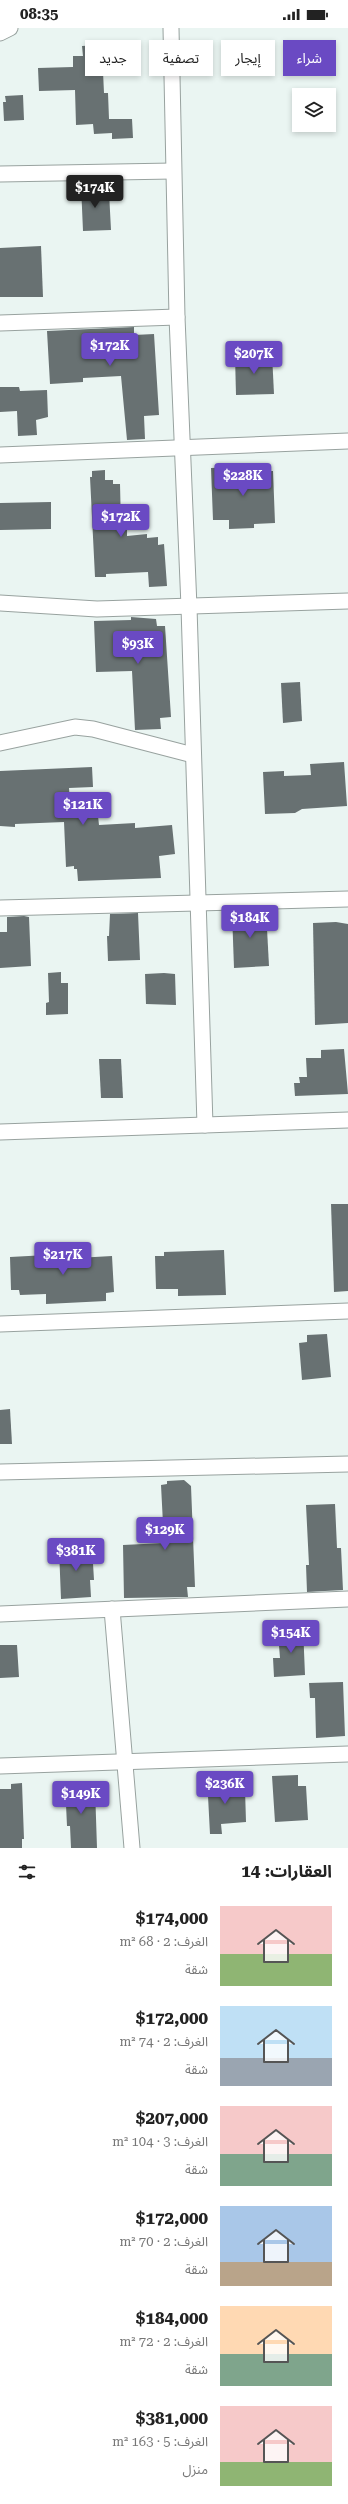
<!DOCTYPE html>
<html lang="ar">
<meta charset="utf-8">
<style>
body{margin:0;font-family:"Roboto Serif","Noto Sans Arabic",serif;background:#f2f2f2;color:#222;direction:rtl;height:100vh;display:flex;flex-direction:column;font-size:15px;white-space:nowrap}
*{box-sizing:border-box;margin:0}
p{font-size:13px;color:#767676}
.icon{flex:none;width:22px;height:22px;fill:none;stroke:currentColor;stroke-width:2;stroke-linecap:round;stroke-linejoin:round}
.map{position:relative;height:1820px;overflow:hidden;direction:ltr}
.details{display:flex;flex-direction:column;background:#fff;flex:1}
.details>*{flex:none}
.top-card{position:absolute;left:12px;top:12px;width:324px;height:36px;direction:rtl;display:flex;gap:8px}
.fabs{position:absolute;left:292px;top:60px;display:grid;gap:8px}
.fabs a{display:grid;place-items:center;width:44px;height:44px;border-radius:0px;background:#fff;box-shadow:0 2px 6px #0003;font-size:20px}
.price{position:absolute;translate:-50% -34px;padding:0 9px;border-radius:4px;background:#6a4ac3;color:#fff;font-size:13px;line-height:26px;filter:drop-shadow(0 1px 2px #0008)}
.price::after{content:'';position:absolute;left:50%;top:24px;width:12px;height:9px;margin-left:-6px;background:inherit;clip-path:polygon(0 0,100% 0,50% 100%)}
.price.active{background:#222;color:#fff}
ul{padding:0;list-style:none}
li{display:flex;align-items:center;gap:12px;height:100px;padding:0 16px}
li span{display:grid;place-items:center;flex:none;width:112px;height:80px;border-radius:0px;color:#555}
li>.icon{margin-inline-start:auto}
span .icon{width:48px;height:48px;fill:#fffc;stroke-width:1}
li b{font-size:17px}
h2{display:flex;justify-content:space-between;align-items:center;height:48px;padding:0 16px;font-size:17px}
.pill{padding:0 14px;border-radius:0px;background:#fff;box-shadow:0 2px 6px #0003;font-size:14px;line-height:36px}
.pill.active{background:#6a4ac3;color:#fff}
.status{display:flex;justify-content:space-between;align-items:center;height:28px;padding:0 20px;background:#fff;direction:ltr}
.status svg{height:11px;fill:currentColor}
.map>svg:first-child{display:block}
.building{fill:#687172}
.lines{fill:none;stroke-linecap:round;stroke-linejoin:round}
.street-casing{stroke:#98a29f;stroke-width:17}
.street{stroke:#fff;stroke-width:15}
</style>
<div class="status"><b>08:35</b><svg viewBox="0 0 49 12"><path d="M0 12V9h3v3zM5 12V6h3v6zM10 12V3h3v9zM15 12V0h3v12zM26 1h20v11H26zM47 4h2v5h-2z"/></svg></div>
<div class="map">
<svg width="348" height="1820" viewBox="0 0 348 1820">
<rect width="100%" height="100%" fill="#eaf5f2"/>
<g class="building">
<path d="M99 17V22H102L104 65H108L109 91H132L133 110 112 111V105L94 106 93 96 76 97 75 62 39 63 38 40 73 39V28H83L82 18Z"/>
<path d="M23 67 24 92 4 93 3 74H6L5 68Z"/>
<path d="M99 156 100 165 109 164 111 202 83 203 81 157Z"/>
<path d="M41 218 43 269H0V220Z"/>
<path d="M134 299V307L154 306 159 387 144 388 145 411 127 412 121 348 83 350V354L50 356 47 303Z"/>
<path d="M272 326 274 366 236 367 235 328Z"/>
<path d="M0 359H19L20 363 47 362 48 389 36 392 37 407 18 408 17 383 0 384Z"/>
<path d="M244 439V444L273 443 275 495 254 496V500L229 501V492H213L211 440Z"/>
<path d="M105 442V452H113V456H120L121 497H127V508L147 506V510L158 509V517L164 516 167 558 149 559 148 544 106 546V549H95L90 449H92V443Z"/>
<path d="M51 474V501L0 502V475Z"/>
<path d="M131 589 156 591 157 598H165L171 689 160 690 161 701 135 702 132 643 96 644 94 593 131 592Z"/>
<path d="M300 654 302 693 283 695 281 655Z"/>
<path d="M344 734 347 778 302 781 295 785 265 786 263 744 284 743V748L311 747 310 736Z"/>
<path d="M92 739 93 759 69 760 71 789 98 788 99 797 135 795V800L172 797 175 826 159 828 161 850 78 853 77 841H74V838L66 839 64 794 15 796V799L0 798V743Z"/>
<path d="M266 882 269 938 234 940 232 884Z"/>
<path d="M138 885 140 932 108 933 107 908H109L110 886Z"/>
<path d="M24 888 29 889 31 938 0 940V904H7V889Z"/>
<path d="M336 894 348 896V995L315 997 313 895Z"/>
<path d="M61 944V955H68V986L46 987V975L49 974 48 945Z"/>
<path d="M164 945 175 946 176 977 146 976 145 946Z"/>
<path d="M344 1021 348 1066 295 1068 294 1055H300L299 1049H307L306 1030H321V1022Z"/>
<path d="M99 1031H121L123 1070H101Z"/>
<path d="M331 1176H348V1263L334 1264Z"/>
<path d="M76 1219 77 1230 112 1228 114 1264 106 1265V1273L46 1276V1266L20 1267 19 1262H11L10 1229 47 1227V1220Z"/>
<path d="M224 1222 226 1267 178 1268V1261H156L155 1228H164V1224Z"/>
<path d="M327 1306 331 1349 302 1352 299 1315 307 1314V1307Z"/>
<path d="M10 1381 12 1416H0V1382Z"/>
<path d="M184 1452 191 1458 195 1559H187L188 1569 124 1570 123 1517 164 1515 161 1457 167 1456V1453Z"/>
<path d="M335 1476 337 1520H341L343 1562 307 1564 306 1537H309L306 1477Z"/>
<path d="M92 1519 94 1552H90L91 1569 61 1571 59 1521Z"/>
<path d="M303 1599 305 1647 274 1649 273 1630H280L278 1605H289V1600Z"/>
<path d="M0 1617H17L19 1649 0 1650Z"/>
<path d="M343 1654 345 1708 316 1710 315 1670H310L309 1655Z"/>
<path d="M298 1747V1758H306L308 1792 275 1794 272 1748Z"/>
<path d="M225 1748V1762L245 1761 246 1794 221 1796 222 1806H210L207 1749Z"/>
<path d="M22 1755 24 1811H22V1820H0V1761H11V1756Z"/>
<path d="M65 1755H87L88 1760H95L97 1820H71L70 1798H67Z"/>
</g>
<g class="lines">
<defs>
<g id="street">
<path d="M171 0 177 289 189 579 205 1097"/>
<path d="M0 5 10 0"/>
<path d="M0 146 173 143"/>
<path d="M0 295 177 289"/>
<path d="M0 427 348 413"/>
<path d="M0 575 97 581 348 573"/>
<path d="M0 715 75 699 93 701 193 727"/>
<path d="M0 880 348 871"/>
<path d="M0 1104 348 1092"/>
<path d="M0 1296 348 1283"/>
<path d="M0 1444 348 1436"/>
<path d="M112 1581 132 1820"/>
<path d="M0 1586 348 1571"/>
<path d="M0 1738 348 1726"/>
</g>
</defs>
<use href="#street" class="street-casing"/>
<use href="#street" class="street"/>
</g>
</svg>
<div class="fabs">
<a><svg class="icon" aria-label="layers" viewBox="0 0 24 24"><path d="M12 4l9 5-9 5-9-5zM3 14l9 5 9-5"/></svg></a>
</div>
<b class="price active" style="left:95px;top:181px">$174K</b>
<b class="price" style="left:110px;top:339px">$172K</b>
<b class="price" style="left:254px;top:347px">$207K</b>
<b class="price" style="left:243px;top:469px">$228K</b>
<b class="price" style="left:121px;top:510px">$172K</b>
<b class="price" style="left:138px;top:637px">$93K</b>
<b class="price" style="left:83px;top:798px">$121K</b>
<b class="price" style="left:250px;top:911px">$184K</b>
<b class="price" style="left:63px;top:1248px">$217K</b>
<b class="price" style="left:165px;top:1523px">$129K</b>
<b class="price" style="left:76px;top:1544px">$381K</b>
<b class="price" style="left:291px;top:1626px">$154K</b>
<b class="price" style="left:225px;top:1777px">$236K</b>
<b class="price" style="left:81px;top:1787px">$149K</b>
<div class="top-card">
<a class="pill active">شراء</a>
<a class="pill">إيجار</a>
<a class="pill">تصفية</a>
<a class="pill">جديد</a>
</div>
</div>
<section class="details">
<h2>العقارات: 14<svg class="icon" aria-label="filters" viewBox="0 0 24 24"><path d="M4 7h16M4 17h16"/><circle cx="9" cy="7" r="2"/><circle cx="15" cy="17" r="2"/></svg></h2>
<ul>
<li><span style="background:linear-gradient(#f6c9c9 60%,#8fb573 0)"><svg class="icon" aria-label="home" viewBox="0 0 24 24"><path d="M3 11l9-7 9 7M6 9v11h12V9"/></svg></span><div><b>$174,000</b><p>الغرف: 2 · 68 m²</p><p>شقة</p></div></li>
<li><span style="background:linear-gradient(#bfe0f5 65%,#9aa5b1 0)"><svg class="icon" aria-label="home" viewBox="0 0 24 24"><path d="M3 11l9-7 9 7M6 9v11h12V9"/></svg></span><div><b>$172,000</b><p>الغرف: 2 · 74 m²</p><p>شقة</p></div></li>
<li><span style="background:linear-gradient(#f6c9c9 60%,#7fa58c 0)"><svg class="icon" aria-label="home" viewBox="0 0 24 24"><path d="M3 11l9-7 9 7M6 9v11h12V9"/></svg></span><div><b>$207,000</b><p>الغرف: 3 · 104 m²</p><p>شقة</p></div></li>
<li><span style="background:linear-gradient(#a9c7e8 70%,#b9a48a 0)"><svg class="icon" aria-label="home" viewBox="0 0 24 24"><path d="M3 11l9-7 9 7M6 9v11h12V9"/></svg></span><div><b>$172,000</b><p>الغرف: 2 · 70 m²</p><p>شقة</p></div></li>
<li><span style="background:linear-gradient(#ffd9b3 60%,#7fa58c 0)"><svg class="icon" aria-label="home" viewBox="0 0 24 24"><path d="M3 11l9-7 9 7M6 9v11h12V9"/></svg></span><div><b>$184,000</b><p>الغرف: 2 · 72 m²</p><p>شقة</p></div></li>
<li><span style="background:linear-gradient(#f6c9c9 70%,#8fb573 0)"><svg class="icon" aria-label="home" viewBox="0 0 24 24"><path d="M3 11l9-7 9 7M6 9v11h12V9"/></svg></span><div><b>$381,000</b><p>الغرف: 5 · 163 m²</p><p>منزل</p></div></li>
</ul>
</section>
